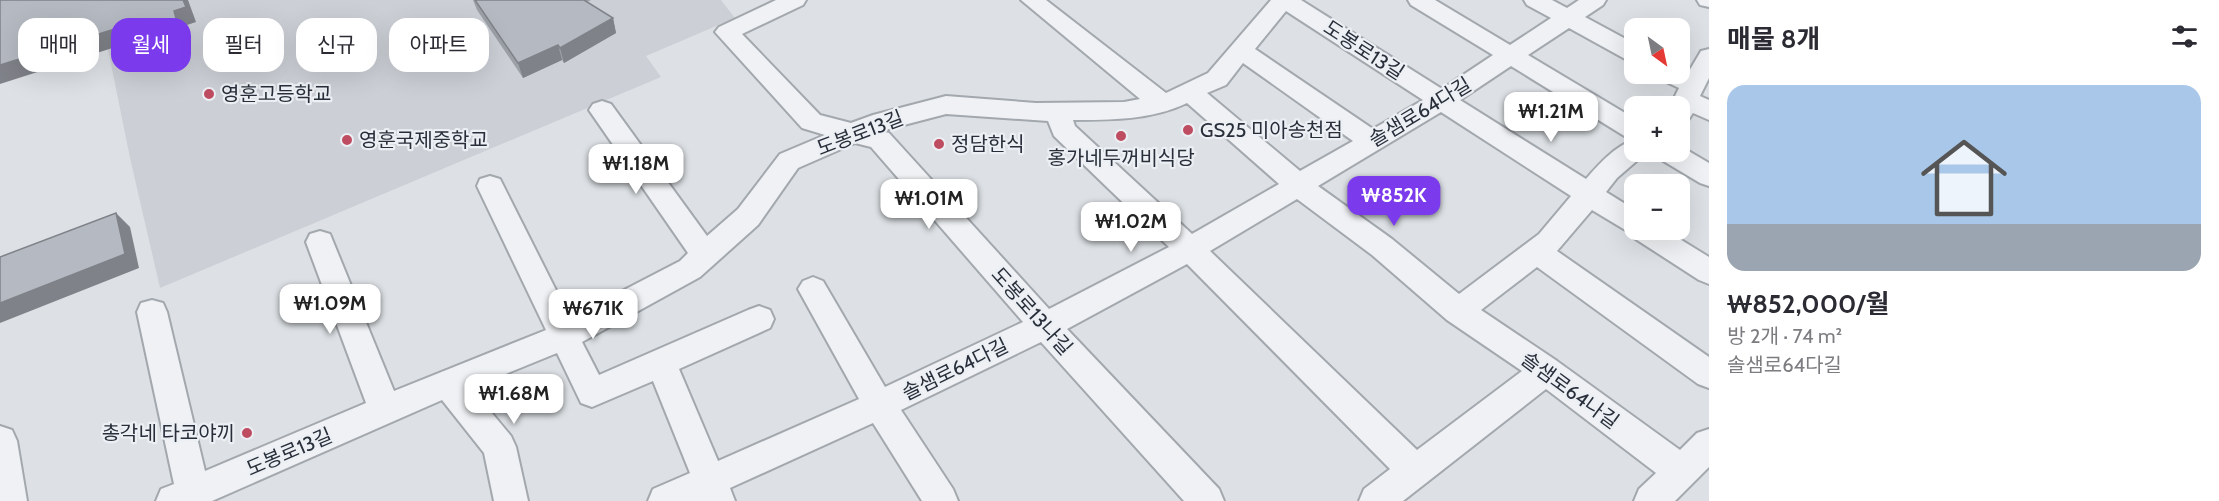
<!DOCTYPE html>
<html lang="ko">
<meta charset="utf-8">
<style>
body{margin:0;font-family:Cabin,"Noto Sans KR",sans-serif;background:#f7f7f7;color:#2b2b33;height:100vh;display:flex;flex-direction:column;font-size:22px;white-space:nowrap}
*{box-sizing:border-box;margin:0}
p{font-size:20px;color:#7c7c81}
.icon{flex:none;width:33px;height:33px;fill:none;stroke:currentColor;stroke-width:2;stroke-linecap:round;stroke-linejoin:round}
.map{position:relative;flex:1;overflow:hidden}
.sheet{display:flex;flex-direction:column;background:#fff;width:510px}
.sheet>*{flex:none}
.guide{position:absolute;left:18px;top:18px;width:570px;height:54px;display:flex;gap:12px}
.needle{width:39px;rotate:147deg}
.fabs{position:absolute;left:1624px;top:18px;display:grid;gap:12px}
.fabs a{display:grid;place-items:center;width:66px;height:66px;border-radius:12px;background:#fff;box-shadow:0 6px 24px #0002;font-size:30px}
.price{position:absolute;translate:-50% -51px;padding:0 14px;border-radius:12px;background:#fff;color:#222;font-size:20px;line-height:39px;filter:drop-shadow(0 2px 3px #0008)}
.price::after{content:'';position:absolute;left:50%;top:36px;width:18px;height:14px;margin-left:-9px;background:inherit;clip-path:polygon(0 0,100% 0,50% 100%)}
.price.selected{background:#7c3aed;color:#fff}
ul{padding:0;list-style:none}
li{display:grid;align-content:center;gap:12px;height:318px;padding:0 18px}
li+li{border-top:2px solid #e1e1e2}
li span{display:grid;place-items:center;height:186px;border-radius:18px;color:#555}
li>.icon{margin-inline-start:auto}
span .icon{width:108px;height:108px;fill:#fffc;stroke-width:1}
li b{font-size:26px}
h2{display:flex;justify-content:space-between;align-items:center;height:72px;padding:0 18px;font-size:26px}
.pill{padding:0 21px;border-radius:18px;background:#fff;box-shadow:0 6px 24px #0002;font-size:21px;line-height:54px}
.pill.selected{background:#7c3aed;color:#fff}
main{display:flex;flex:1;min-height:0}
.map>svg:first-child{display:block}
.built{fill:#ccd0d6}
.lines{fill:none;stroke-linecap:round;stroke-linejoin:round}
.minor-casing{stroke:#a3a8ae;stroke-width:4}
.minor{fill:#eff1f4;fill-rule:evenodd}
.wall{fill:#9ca0a7}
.shaded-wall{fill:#7f8288}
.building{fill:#b5bac2;stroke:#7f8288;stroke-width:1.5}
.poi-dot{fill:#bf4d61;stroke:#eceff3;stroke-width:2}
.labels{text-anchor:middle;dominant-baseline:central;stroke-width:4.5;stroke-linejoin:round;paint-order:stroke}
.street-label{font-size:20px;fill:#282f3a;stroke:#eceff3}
.poi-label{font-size:20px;fill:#282f3a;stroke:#eceff3;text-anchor:start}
</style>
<main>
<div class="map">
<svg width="1709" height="501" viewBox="0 0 1709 501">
<rect width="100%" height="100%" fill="#dde1e5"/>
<path class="built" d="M98 0H721L735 18 646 56 661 77 160 288 130 158Z"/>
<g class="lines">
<defs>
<g id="minor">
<path d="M776 0H806L803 5 742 34 820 115 851 123 873 115 946 96 1036 103 1124 102 1140 99 1021 0H1046L1166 93 1208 73 1271 0H1301L1442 89 1493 55 1411 5 1408 0H1435L1510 45 1551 18 1527 5 1524 0H1552L1567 8 1579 0H1606L1603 5 1585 17 1635 44V62L1627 60 1569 28 1528 55 1635 119V152H1647L1617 178 1606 192 1635 210V230H1665L1709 257V284L1699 280 1634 238 1632 234 1592 210 1557 251 1709 357V388L1698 384 1537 267 1481 310 1557 361 1680 450 1697 433 1709 429V467L1675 501H1634L1639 489 1656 473 1546 389 1403 501H1359L1364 489 1390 469 1187 264 1067 329 1219 489 1224 501H1184L1041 342 901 410 953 489 958 501H922L873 423 730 488 735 501H648L653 489 690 473 653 381 592 407 581 403 557 353 471 388 511 436 516 447 528 501H494L484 453 442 400 212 501H156L161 489 174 484 137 312 141 303 152 300 163 303 167 312 205 471 366 403 306 242 310 234 320 231 330 234 394 391 546 330 477 186 480 179 490 176 500 179 570 318 680 261 688 253 589 110 593 104 602 101 611 104 707 236 738 209 780 154 825 135 802 128 715 32 719 27ZM1286 11 1423 100 1373 129 1255 49ZM1243 63 1353 141 1300 171 1207 93 1226 85ZM1511 66 1626 137 1634 140C1615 146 1599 164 1586 179L1460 100ZM1187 103 1279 184 1192 234 1075 126 1073 120C1111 120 1152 120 1187 103ZM1441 112 1571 196 1539 234 1459 294 1392 239 1318 186ZM946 114 1048 121 1054 136 1169 247 1049 309 889 133 881 131ZM855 143 871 147 1023 322 885 387 823 281 813 277 803 281 798 289 859 399 718 461 679 369 770 328 774 319 770 310 759 306 748 310 599 375 582 342 700 277 758 225 798 168ZM1297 199 1372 255 1447 320 1522 371 1417 450 1210 251Z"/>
<path d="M1697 0H1709V7L1700 5Z"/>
<path d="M1709 49V78L1700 96 1709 100V120L1693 113 1689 119 1680 122V106H1670L1679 88 1662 80 1659 74H1680V68L1688 73 1701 51Z"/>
<path d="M1680 146 1709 163V186L1700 183 1660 159 1656 152H1680Z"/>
<path d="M0 426 12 430 17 441 27 501H0Z"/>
</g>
</defs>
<use href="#minor" class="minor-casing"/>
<use href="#minor" class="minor"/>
</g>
<path class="wall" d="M473 0H591L587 2 613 18 616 33 564 63 562 60 523 78 477 10Z"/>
<g class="shaded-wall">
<path d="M183 0H188L196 22 184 26 187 36 136 53 128 43 0 84V65L121 27 174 11Z"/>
<path d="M613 18 616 33 564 63 560 48Z"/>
<path d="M558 45 562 60 523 78 518 63Z"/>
<path d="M116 213 130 227 139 268 0 323V303Z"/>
</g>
<g class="building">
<path d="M0 0H183L186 7 174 11 177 22 124 39 121 27 0 65Z"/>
<path d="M475 0H584L613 18 560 48 558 45 518 63Z"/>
<path d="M116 213 125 254 0 303V257Z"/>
</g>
<g class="poi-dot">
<circle cx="209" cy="94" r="6"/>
<circle cx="1188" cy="130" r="6"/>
<circle cx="1121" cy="136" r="6"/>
<circle cx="347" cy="140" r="6"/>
<circle cx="939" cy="144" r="6"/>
<circle cx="247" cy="433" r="6"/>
</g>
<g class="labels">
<g class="street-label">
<text transform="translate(1364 50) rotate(33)">도봉로13길</text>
<text transform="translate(1420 112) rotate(-31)">솔샘로64다길</text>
<text transform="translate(860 133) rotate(-21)">도봉로13길</text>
<text transform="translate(1032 311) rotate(48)">도봉로13나길</text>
<text transform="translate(955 369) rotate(-26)">솔샘로64다길</text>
<text transform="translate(1570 390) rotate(36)">솔샘로64나길</text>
<text transform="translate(289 452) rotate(-23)">도봉로13길</text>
</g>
<g class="poi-label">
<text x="221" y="94">영훈고등학교</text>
<text x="1200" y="130">GS25 미아송천점</text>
<text x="359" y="140">영훈국제중학교</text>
<text x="951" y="144">정담한식</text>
<text x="1121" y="158" text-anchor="middle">홍가네두꺼비식당</text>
<text x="235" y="433" text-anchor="end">총각네 타코야끼</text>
</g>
</g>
</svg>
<div class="fabs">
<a><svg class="needle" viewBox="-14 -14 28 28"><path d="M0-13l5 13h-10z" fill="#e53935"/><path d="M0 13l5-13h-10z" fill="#7c7c81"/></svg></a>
<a>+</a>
<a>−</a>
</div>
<b class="price" style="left:1551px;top:143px">₩1.21M</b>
<b class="price" style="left:636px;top:195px">₩1.18M</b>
<b class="price selected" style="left:1394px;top:227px">₩852K</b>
<b class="price" style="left:929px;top:230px">₩1.01M</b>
<b class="price" style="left:1131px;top:253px">₩1.02M</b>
<b class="price" style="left:330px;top:335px">₩1.09M</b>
<b class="price" style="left:593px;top:340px">₩671K</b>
<b class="price" style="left:514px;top:425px">₩1.68M</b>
<div class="guide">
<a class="pill">매매</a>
<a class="pill selected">월세</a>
<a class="pill">필터</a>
<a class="pill">신규</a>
<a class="pill">아파트</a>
</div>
</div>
<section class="sheet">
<h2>매물 8개<svg class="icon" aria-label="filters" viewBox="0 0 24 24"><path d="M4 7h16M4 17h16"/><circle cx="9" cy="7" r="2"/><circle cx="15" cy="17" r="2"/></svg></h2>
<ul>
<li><span style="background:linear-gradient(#a9c7e8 75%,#9aa5b1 0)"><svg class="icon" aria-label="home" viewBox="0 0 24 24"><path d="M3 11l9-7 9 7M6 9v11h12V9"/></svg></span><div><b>₩852,000/월</b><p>방 2개 · 74 m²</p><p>솔샘로64다길</p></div></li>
</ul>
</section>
</main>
